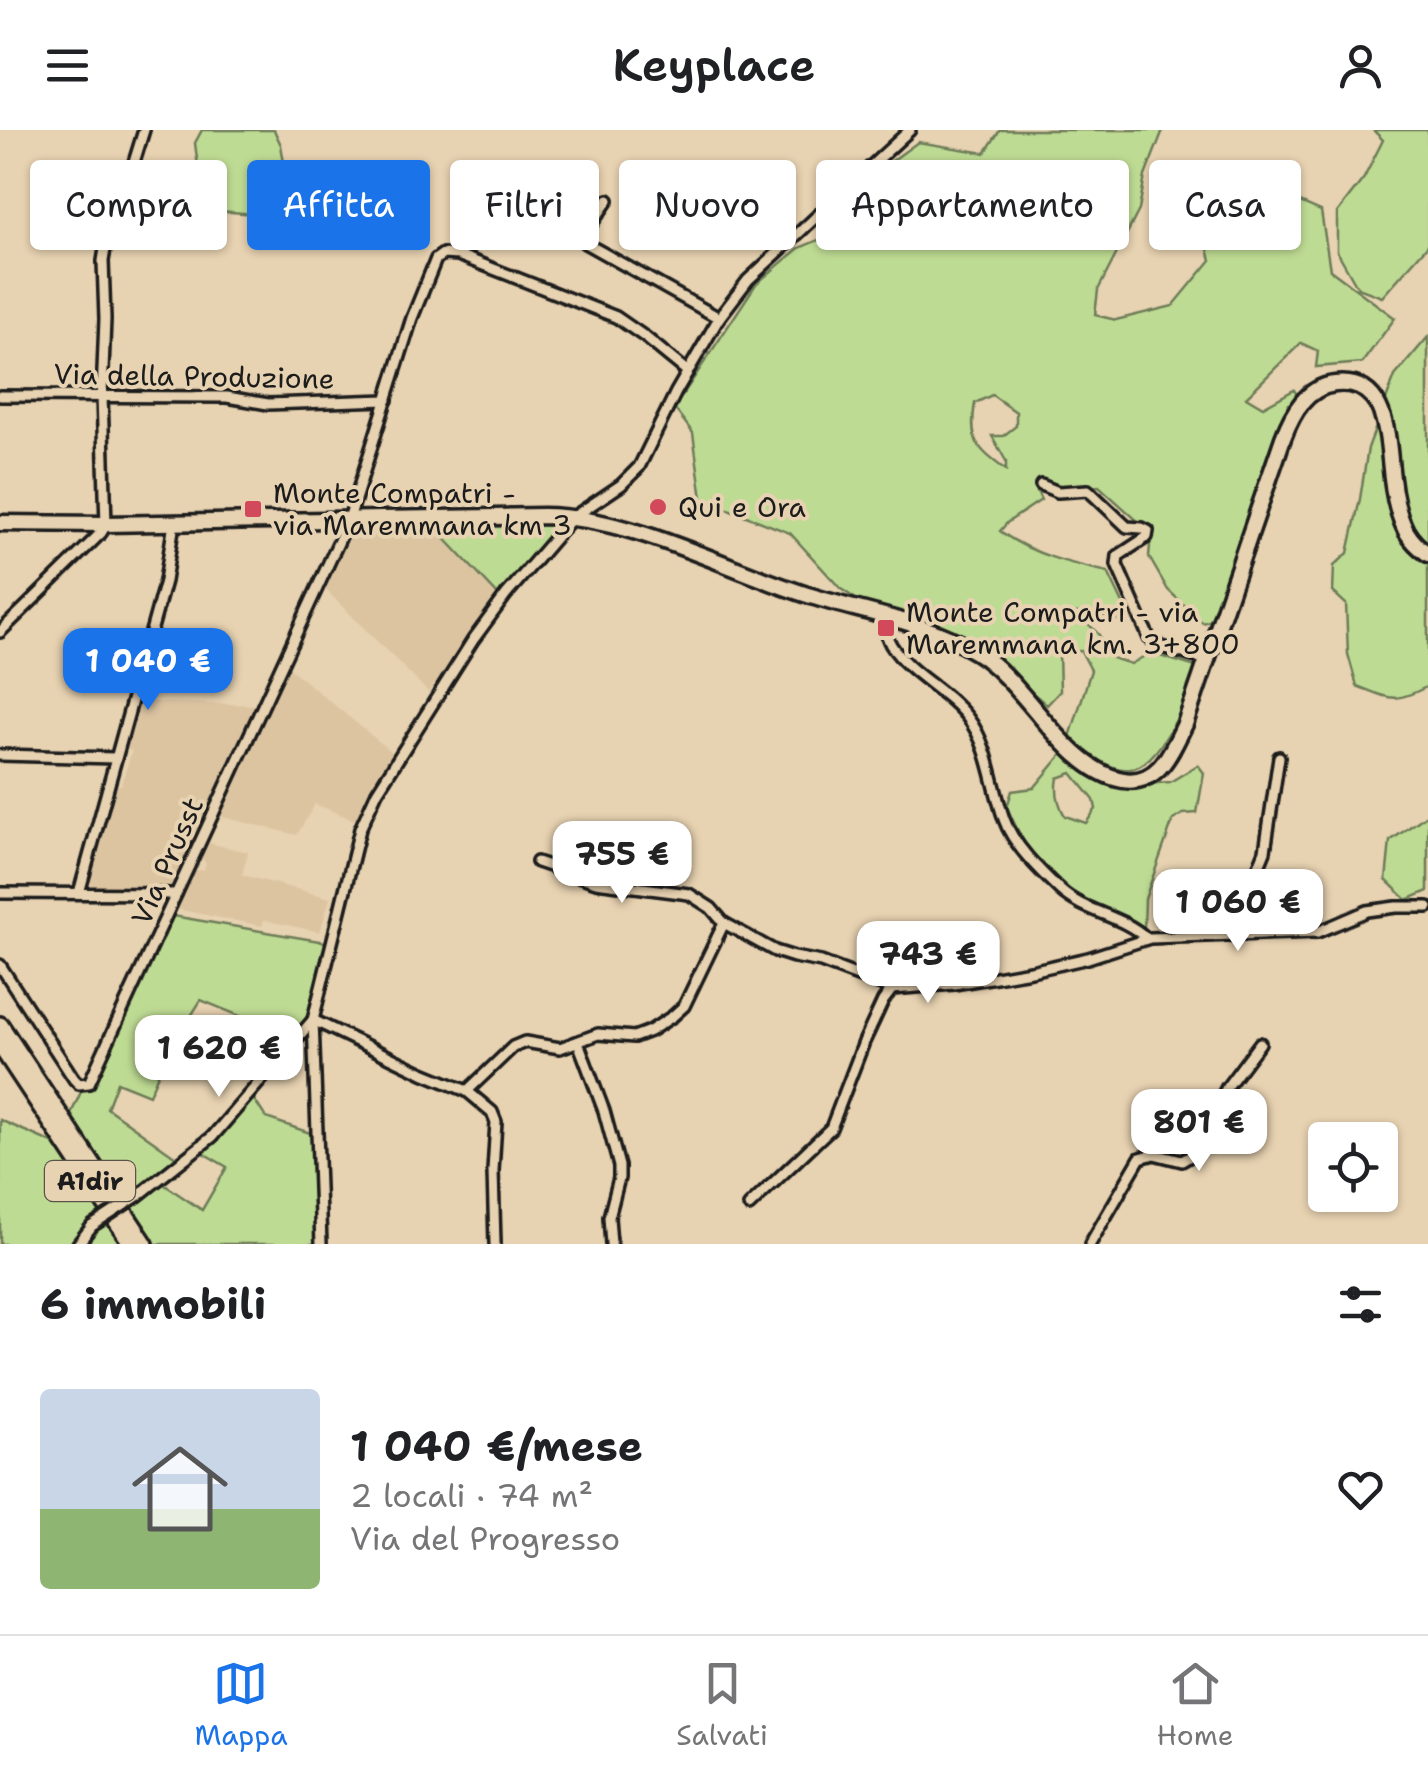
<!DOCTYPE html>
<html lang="it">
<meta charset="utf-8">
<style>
body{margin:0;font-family:"Shantell Sans",sans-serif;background:#f6f6f6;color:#202124;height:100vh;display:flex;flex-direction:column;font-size:38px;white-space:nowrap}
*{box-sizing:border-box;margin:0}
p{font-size:32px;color:#757577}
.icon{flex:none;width:55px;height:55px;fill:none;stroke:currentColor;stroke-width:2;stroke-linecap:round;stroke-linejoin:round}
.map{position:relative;height:1114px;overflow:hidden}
.sheet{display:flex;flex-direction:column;background:#fff;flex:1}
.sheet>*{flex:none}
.guide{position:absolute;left:30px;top:30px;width:1370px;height:90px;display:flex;gap:20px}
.controls{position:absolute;left:1308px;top:992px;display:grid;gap:20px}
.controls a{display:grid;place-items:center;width:90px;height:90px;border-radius:10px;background:#fff;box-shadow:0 2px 8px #0004;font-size:50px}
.price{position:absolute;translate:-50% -85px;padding:0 22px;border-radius:20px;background:#fff;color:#222;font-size:32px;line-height:65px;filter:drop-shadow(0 2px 5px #0008)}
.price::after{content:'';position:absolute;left:50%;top:60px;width:30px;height:22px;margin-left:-15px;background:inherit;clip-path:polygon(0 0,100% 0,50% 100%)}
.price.active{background:#1a73e8;color:#fff}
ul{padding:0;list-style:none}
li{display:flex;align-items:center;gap:30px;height:250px;padding:0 40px}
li+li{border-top:2px solid #e0e0e0}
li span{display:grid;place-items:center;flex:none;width:280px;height:200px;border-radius:10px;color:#555}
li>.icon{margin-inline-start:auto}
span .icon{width:120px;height:120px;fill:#fffc;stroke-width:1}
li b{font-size:42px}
h2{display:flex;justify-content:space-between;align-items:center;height:120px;padding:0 40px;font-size:42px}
.pill{padding:0 35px;border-radius:10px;background:#fff;box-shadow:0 2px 8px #0004;font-size:35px;line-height:90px}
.pill.active{background:#1a73e8;color:#fff}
header{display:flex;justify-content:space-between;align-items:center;height:130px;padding:0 40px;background:#fff;font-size:45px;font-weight:600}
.tabs{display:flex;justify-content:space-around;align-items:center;height:140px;border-top:2px solid #e0e0e0;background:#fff;font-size:28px;color:#757577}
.tabs a{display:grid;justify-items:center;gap:5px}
.tabs .active{color:#1a73e8}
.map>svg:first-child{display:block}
.built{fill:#dcc4a1}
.green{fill:#bedb93;stroke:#6d7c58;stroke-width:2.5;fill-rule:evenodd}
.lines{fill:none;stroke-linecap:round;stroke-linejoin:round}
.street-casing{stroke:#1c1c1c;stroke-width:16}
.primary-casing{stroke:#1c1c1c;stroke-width:21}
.highway-casing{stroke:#1c1c1c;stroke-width:22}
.street{stroke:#e7d2b1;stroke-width:9}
.primary{stroke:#e7d2b1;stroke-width:14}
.highway{stroke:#e7d2b1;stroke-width:15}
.street-bridge-casing{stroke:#1c1c1c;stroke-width:16;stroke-linecap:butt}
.street-bridge{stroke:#e7d2b1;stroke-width:9}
.poi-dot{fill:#d1495b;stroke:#e7d2b1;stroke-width:4}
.labels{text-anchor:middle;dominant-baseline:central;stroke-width:8;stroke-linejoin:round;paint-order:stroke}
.shield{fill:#e7d2b1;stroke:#595349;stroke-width:2.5}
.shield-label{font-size:25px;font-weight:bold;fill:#1c1c1c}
.street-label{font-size:28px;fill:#1c1c1c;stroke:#e7d2b1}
.poi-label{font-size:28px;fill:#1c1c1c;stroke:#e7d2b1;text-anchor:start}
</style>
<header><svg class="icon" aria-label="menu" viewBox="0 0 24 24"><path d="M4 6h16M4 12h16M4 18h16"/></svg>Keyplace<svg class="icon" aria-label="person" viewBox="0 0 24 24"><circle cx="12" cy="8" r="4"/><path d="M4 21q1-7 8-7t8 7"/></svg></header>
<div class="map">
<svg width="1428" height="1114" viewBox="0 0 1428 1114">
<rect width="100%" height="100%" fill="#e7d2b1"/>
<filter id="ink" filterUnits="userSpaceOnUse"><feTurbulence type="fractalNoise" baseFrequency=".01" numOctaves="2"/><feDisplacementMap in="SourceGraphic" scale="20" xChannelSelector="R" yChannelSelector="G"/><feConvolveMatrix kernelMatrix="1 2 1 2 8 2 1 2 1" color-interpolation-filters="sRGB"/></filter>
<g filter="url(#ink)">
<g class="built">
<path d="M353 397 434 398 500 467 449 542 444 543 428 562 324 458Z"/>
<path d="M288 537 394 624 357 691 315 674 297 705 219 686Z"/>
<path d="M137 571 257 575 172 757 167 759 97 758 93 757 89 749 113 655H121L132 621 125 619Z"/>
<path d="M208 713 248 722 242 745 330 768 320 802 264 790 262 796 176 779 194 741 204 740 206 734 202 728Z"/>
</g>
<g class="green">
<path d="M202 0H274L281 15 290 68 301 88 207 80 193 71 199 45 195 13Z"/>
<path d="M1000 0H1163L1145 46 1139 80 1098 160 1095 185 1116 190 1173 176 1211 130 1199 87 1229 41 1321 81 1330 140 1395 188 1362 233 1316 237 1318 221 1301 213 1246 267 1263 277 1294 260 1299 268 1284 287 1215 489 1203 493 1168 460 1149 427 1151 403 1099 356 1052 360 1036 359 1041 370 1008 392 1000 401C1030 424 1071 434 1108 442L1126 480V492L1092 484 1078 483 1099 505 1109 527 1131 534 1150 523 1196 537C1192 563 1186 572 1173 595 1141 654 1117 650 1070 607L1091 540 1081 521 1059 522 1060 561 1047 575 968 508 865 475 841 459 790 403 702 369 693 303 674 278 756 154 799 118 838 102 837 86 858 93 875 80 864 51 918 12 985 23ZM992 265 1016 282V296L1003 306H992L1006 331V340C976 318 969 311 975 273Z"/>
<path d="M1373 0H1428V115L1382 167 1358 158 1337 121V83L1364 48 1383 10Z"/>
<path d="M1428 207V556C1394 574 1391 569 1357 556L1348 524 1346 474 1333 462 1334 436 1348 423 1360 369 1368 318 1395 246Z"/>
<path d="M558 395V400L523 436 500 467 435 398Z"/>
<path d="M1065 621 1134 655 1170 652 1198 635 1204 643 1197 683 1183 684 1173 690 1145 769 1144 801C1122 791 1098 783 1078 771 1044 750 1022 713 1007 677L1012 661 1034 658ZM1072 643 1094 670 1096 679 1086 693 1065 686C1058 674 1055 662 1058 648Z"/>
<path d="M1428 684V761L1407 770 1386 750 1390 711Z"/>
<path d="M161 784 331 813 313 890 296 909 201 870 176 910 150 901 141 923 162 935 149 965 117 952 107 978 183 1032 159 1051 202 1080 227 1037 198 1020 250 963 266 988 316 1005 321 1114H0V990L57 1015Z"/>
</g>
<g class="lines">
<defs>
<g id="street">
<path d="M608 70 584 105 585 113 719 188"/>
<path d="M0 266 227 267 268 274 387 270"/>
<path d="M1041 355 1058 362 1088 360 1127 397 1142 398 1148 401 1147 407 1118 426 1117 435 1149 508 1162 517 1207 530"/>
<path d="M880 486C883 496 886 506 891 515 910 545 947 560 968 588 990 617 992 656 1004 689 1013 715 1040 741 1060 760 1085 783 1122 785 1146 808"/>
<path d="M0 502 101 403 106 395 102 266 105 189 103 131 109 95 131 42 144 0"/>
<path d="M0 625 115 628"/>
<path d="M537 732 596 752 689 764 711 778 724 793 775 821 794 827 821 832 892 859 954 854 1031 841 1088 828 1150 808 1318 802 1367 781 1396 777H1428"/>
<path d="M0 763 176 764"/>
<path d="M79 763 165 451 174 393"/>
<path d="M1241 805 1250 758 1265 721 1279 627"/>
<path d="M0 835 74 949 79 954 89 953 349 389 412 188 436 129 443 124 458 125 616 187 645 207 688 242"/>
<path d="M313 890 423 943 467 961 513 917 525 912 560 918 598 904 634 907 650 901 673 886 684 876 724 793"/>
<path d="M578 912 604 981 619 1036V1048L609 1087 611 1114"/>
<path d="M467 961 492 982 496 992 493 1041 495 1114"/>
<path d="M139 1065 212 1007 313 890"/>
<path d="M749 1076 831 998 864 912 883 871 892 859"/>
<path d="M78 1114 92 1096"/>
<path d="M321 1114 313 890 360 699 377 662 473 510 506 465 572 388 621 355 639 337 676 262 719 188 748 150 910 0"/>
<path d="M1090 1114 1140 1028 1154 1024 1182 1031 1192 1025 1227 957 1260 913"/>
</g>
<path id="primary" d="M0 393 106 394 543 386C635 387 724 439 811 466 865 483 927 492 976 522 1027 553 1065 640 1123 650 1159 656 1172 620 1185 594L1283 308C1292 284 1306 257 1335 254 1390 248 1387 312 1392 348 1394 366 1398 385 1406 401 1412 411 1419 418 1428 424"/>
<g id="highway">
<path d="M0 895 145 1114"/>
<path d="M0 915 132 1114"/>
</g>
</defs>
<use href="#street" class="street-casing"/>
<use href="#primary" class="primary-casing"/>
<use href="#highway" class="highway-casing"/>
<use href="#street" class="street"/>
<use href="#primary" class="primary"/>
<use href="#highway" class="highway"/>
<defs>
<path id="street-bridge" d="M92 1096 139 1065"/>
</defs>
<use href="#street-bridge" class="street-bridge-casing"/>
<use href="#street-bridge" class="street-bridge"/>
</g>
</g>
<g class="poi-dot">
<circle cx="658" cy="377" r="10"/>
<rect x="243" y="369" width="20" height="20" rx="5"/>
<rect x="876" y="488" width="20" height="20" rx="5"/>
</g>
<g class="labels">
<rect class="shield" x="45" y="1031" width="90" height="40" rx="8"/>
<g class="shield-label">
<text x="90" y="1051">A1dir</text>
</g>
<g class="street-label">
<text transform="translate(194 246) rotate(1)">Via della Produzione</text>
<text transform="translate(167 731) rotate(-66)">Via Prusst</text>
</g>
<g class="poi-label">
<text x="273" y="363">Monte Compatri -<tspan x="273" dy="32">via Maremmana km 3</tspan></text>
<text x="678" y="377">Qui e Ora</text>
<text x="906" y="482">Monte Compatri - via<tspan x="906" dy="32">Maremmana km. 3+800</tspan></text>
</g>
</g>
</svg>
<div class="controls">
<a><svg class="icon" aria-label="locate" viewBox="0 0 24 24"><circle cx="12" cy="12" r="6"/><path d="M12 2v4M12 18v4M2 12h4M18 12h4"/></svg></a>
</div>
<b class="price active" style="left:148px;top:583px">1 040 €</b>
<b class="price" style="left:622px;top:776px">755 €</b>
<b class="price" style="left:1238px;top:824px">1 060 €</b>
<b class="price" style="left:928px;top:876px">743 €</b>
<b class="price" style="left:219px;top:970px">1 620 €</b>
<b class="price" style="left:1199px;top:1044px">801 €</b>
<div class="guide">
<a class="pill">Compra</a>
<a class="pill active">Affitta</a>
<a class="pill">Filtri</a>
<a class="pill">Nuovo</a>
<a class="pill">Appartamento</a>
<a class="pill">Casa</a>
</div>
</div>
<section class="sheet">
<h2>6 immobili<svg class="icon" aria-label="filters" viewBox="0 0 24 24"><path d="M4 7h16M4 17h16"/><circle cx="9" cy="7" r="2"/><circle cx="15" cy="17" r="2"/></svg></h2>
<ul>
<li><span style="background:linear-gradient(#c9d6e8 60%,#8fb573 0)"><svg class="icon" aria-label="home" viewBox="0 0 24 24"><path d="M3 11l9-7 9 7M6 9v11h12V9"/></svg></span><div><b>1 040 €/mese</b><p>2 locali · 74 m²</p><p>Via del Progresso</p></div><svg class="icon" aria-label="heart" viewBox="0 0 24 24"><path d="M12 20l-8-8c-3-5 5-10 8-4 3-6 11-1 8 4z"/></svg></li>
</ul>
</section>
<nav class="tabs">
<a class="active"><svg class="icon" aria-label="map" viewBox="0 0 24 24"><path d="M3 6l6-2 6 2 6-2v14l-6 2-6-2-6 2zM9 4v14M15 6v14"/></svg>Mappa</a>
<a><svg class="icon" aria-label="saved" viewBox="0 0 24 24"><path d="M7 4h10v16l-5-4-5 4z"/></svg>Salvati</a>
<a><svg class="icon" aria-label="home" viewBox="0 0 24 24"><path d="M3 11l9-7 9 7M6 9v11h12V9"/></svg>Home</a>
</nav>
